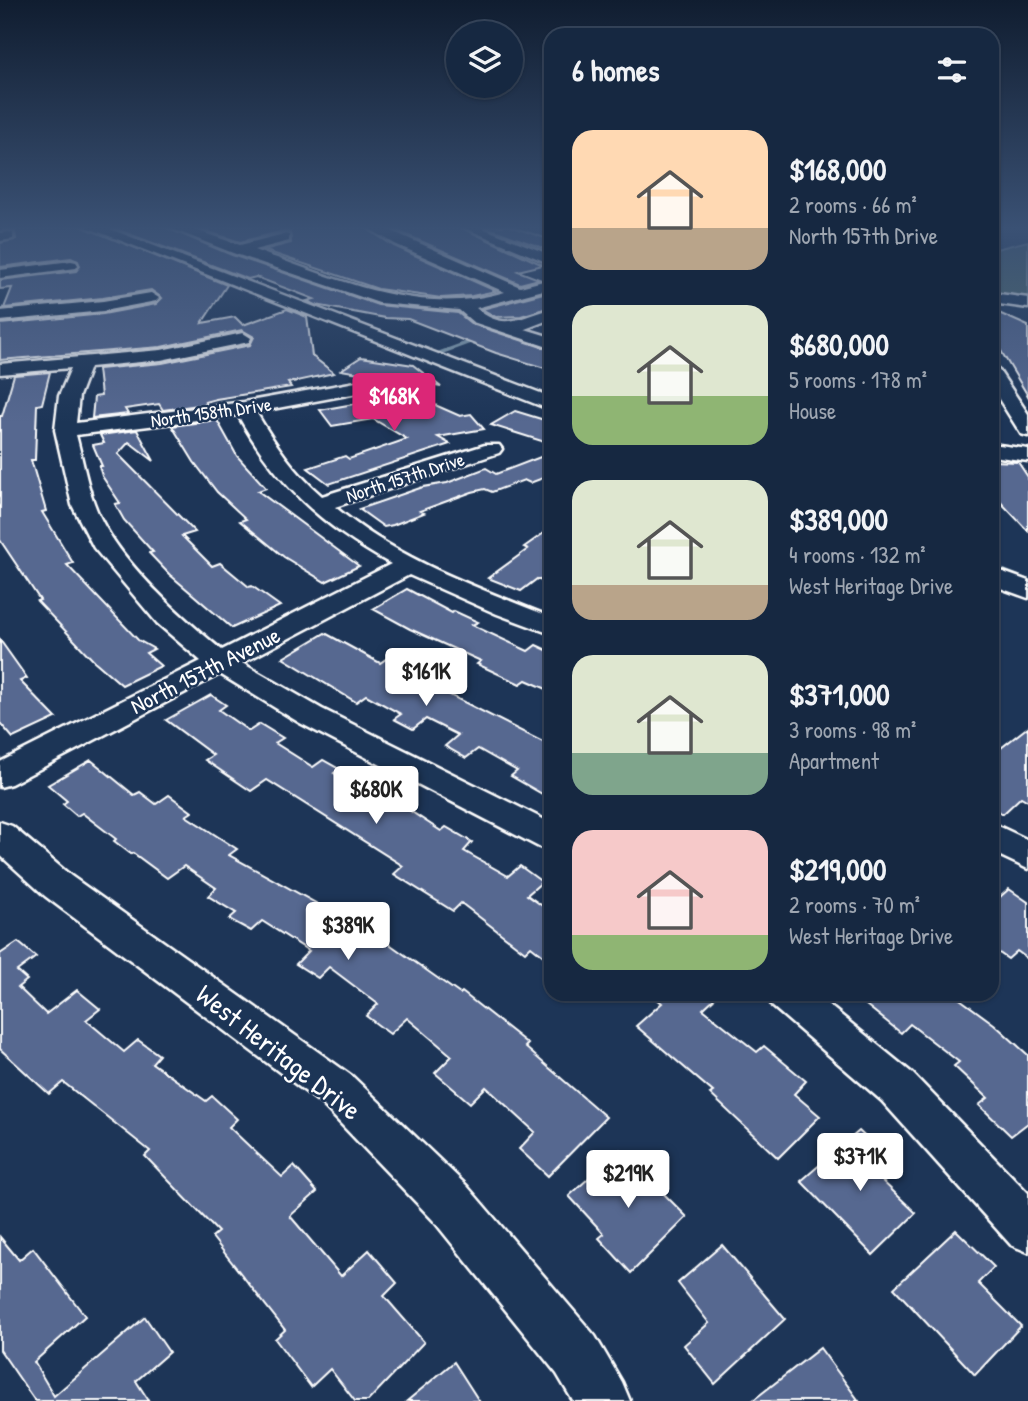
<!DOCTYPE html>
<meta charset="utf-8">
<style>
body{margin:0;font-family:"Patrick Hand",sans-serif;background:#1f3048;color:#f1f3f6;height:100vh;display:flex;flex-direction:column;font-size:26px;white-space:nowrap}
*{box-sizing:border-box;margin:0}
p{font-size:23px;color:#9ea6b1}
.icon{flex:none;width:38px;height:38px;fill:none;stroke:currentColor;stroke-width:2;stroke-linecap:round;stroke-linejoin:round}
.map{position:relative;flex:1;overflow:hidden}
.details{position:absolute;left:544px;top:28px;width:455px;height:973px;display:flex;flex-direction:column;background:#162841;border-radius:21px;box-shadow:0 2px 5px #0004,0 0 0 2px #35445a}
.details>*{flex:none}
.tools{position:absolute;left:446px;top:21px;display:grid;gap:14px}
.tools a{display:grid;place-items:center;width:77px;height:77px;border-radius:50%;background:#162841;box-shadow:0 2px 5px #0004,0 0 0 2px #35445a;font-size:35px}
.price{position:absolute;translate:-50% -60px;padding:0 16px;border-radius:7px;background:#fff;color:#222;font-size:23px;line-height:46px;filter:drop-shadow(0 2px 4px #0008)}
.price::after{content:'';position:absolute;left:50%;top:42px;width:21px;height:16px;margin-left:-10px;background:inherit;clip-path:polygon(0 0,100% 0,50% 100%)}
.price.active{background:#db2777;color:#fff}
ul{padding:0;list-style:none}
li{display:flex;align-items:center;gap:21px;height:175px;padding:0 28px}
li span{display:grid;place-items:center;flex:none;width:196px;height:140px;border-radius:21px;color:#555}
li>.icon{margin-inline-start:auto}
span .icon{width:84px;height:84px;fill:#fffc;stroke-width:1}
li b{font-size:30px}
h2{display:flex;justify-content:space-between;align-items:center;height:84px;padding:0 28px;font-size:30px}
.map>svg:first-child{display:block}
.green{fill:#536e6c;stroke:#a9b6b6;stroke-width:2}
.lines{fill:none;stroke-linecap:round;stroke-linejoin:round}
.stream-far2{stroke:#8fa9b8;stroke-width:2.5}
.stream-far1{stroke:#8fa9b8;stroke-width:3.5}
.stream{stroke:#8fa9b8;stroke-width:5}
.building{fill:#576890;stroke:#fff;stroke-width:2}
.minor-casing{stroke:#fff;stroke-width:5}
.minor{fill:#1d3557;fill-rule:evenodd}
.labels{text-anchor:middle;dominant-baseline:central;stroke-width:5;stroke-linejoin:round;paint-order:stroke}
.far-street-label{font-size:19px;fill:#fff;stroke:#1d3557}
.street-label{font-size:23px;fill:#fff;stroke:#1d3557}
.near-street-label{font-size:28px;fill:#fff;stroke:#1d3557}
</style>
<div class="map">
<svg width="1028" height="1401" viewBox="0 0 1028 1401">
<rect width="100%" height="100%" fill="#1d3557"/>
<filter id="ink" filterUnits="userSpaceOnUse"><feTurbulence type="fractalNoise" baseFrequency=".0143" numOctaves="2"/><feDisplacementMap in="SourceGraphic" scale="14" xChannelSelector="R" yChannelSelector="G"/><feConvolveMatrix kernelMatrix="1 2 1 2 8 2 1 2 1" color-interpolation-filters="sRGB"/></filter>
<g filter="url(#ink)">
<path class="green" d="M1028 241V297L992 292V250Z"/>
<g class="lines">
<path class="stream-far2" d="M105 226 364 326"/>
<g class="stream-far1">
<path d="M359 324 406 342"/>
<path d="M437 354 475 340"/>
</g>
<path class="stream" d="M992 567 1028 581"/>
</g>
<g class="building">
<path d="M8 226H81L227 285 202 323 235 317 243 325 287 309 307 317 312 356 334 373 288 383 291 387 216 399 205 402 206 404 163 410 159 404 125 409 128 414 92 418 94 397 101 396 98 369 162 363 250 345 254 337 242 330 161 347 0 360V324L103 314 156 304 162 298 151 290 103 298 4 308 12 288 0 289V280L76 271 80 266 78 261 71 258 0 267V243L16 239 15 231 3 230Z"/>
<path d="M108 226H162L232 255 378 305 458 313 472 324 551 350V370L496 353 408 319 385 318 316 305 307 301 314 299 306 296 256 277 248 279Z"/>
<path d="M190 226H363L394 246 496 291 472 296 441 298 378 289 263 250 291 243 290 232 283 231 240 242Z"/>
<path d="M386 226H458L543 265 518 271 539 279 520 284Z"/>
<path d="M483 226H510L551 240V251Z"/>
<path d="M551 291V307L521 316 496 317 482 309Z"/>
<path d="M992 310 1028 326V396L992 336Z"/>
<path d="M361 357 413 365 441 387 341 370Z"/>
<path d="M50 372 42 404 37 405 35 460H31L46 511 42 512 73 563 67 565 138 640 154 649 146 653 161 666 122 685 93 660 37 601 40 600 0 540V416H2L14 375Z"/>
<path d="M410 394 460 416 471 414 484 429 438 437 450 444 329 484 308 468 345 456 349 459 407 439 373 419 332 426 320 410Z"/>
<path d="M515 411 551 422V444L491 425Z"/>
<path d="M217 420 237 456 266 488 258 491 359 566 325 582 284 557 240 521 246 519 217 492 194 462 172 426Z"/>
<path d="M137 430 154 461 129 442 118 454 195 532 182 536 212 566 220 563 249 587 252 586 280 606 232 628 169 574 149 553 153 552 124 520 115 504 120 503 102 476 99 466H102L93 445 104 443 100 435Z"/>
<path d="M551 453V475L530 483 524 480 492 492 485 489 472 492 420 511 424 513 393 525 384 527 359 509 423 487 447 483 486 468 496 474Z"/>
<path d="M992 461 1018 462 1028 477V531L992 493Z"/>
<path d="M551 528V574L542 581 537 579 521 591 488 578 528 549 524 547Z"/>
<path d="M407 589 452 613 454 611 478 622 472 625 528 651 536 645 551 652V691L526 680 520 684 477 664 481 661 410 629 373 609Z"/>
<path d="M325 633 380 663 386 659 426 680 424 682 551 746V799L511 776 517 771 478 749 466 758 445 746 458 735 426 719 413 729 394 719 401 714 366 695 356 702 283 658Z"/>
<path d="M0 640 27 678 20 681 56 718 13 738 0 723Z"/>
<path d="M211 695 226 705 219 710 249 731 260 724 283 738 275 743 313 767 323 760 339 769 334 773 374 796 381 792 441 831 446 827 472 842 464 851 508 876 520 866 542 882 527 895 551 912V962L531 946 525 952 461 903 453 911 394 874 403 866 267 780 251 791 205 760 213 755 166 720Z"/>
<path d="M1028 727V801L1021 797 1003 814 992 808V755Z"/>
<path d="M91 760 134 795 140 792 156 804 169 795 192 812 186 816 237 849 229 855 388 943 460 994 462 992 528 1044 525 1047 606 1117 548 1176 519 1149 535 1132 486 1087 470 1103 435 1073 452 1056 407 1018 390 1034 366 1016 378 1004 329 967 318 978 296 964 309 951 262 921 251 931 229 919 236 913 208 896 216 888 184 866 167 878 133 853 131 854 114 841 116 839 82 813 77 816 63 804 67 801 48 785Z"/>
<path d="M1009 889 1028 902V959L1017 951 1008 959 992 948V904Z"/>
<path d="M18 942 36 957 17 971 27 980 18 987 46 1014 77 990 100 1009 86 1020 124 1052 138 1040 159 1055 152 1063 206 1101 212 1096 237 1119 229 1127 282 1177 294 1166 317 1192 290 1216 341 1276 369 1250 397 1283 384 1296 424 1342 368 1401H355L330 1369 311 1387 275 1339 285 1330 212 1237 218 1232 145 1156 150 1151 63 1082 49 1094 0 1049V954Z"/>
<path d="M651 994H719L703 1009 757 1052 764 1046 806 1081 794 1094 820 1116 778 1158 710 1094 713 1092 636 1026 662 1003Z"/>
<path d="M878 994H953L994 1024 1028 1055V1123L1011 1136 979 1105 988 1098 954 1066 959 1062 910 1024 901 1033 866 1005Z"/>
<path d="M859 1131 892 1162 877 1176 916 1213 873 1255 801 1181Z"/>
<path d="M620 1150 687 1217 631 1273 599 1238 604 1234 569 1196Z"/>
<path d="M956 1230 994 1267 978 1283 1021 1326 975 1375 894 1288Z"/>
<path d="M0 1237 19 1260 33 1248 85 1316 34 1362 54 1396 145 1317 169 1352 136 1381 149 1401H35L0 1350Z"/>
<path d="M722 1245 785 1319 715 1384 684 1345 709 1323 678 1283Z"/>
<path d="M820 1348 859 1401H752Z"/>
<path d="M454 1362 479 1401H407Z"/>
</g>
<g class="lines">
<defs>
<g id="minor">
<path d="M84 226H102L551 397V410Z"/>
<path d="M165 226H183L240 245 284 234 289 235V241L254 250C335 278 418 318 505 292L395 244 365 226H380L520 287 551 279V288L476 308C505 333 520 316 551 309V319L525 329 551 337V348L473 322 459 310 379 303 233 253Z"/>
<path d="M460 226H477L551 255V264Z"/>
<path d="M8 232 13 233V239L0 241V233Z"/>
<path d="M71 261 76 262 78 265 76 268 0 278V270Z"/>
<path d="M151 293 159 298 156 301 103 311 0 321V311L103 301Z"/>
<path d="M992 293 1028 298V308L992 303Z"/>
<path d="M243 333 251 338 249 342 161 360 90 367 79 396 76 423 244 402 356 382 363 384 365 388 363 392 256 412C275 444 294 472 322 496L485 445H499L502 449 499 453 335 507C396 559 478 588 551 617V634L497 614 409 575 242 663 322 709 551 823V851L539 847 300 723 220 674 11 784 0 787V762L201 661 157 623 94 548 72 505 55 430 59 396 71 368 0 374V364L161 350ZM238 415C276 484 322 526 391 564L222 650C179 615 113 557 94 503 86 481 82 457 76 435Z"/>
<path d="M992 368 998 369 1028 414V436L1021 434 992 388Z"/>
<path d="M992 444 1028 449V461L992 456Z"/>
<path d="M992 568 1028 581V598L992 585Z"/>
<path d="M0 822 12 826 71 876 352 1076 467 1186 595 1336 622 1382 630 1401H573L557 1374 433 1220 322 1104 45 896 0 855Z"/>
<path d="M992 823 1028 840V869L992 852Z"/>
<path d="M766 994H815L912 1073 1028 1193V1252L1011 1245 882 1101 772 1006Z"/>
</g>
</defs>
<use href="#minor" class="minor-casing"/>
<use href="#minor" class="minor"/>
</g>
</g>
<linearGradient id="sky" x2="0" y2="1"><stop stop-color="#101d30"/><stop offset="0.54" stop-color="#3a5174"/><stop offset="1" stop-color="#3a5174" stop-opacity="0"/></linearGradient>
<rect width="1028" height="422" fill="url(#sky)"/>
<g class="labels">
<g class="far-street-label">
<text transform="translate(211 412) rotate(-8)">North 158th Drive</text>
<text transform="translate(405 477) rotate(-18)">North 157th Drive</text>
</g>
<g class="street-label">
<text transform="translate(205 670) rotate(-27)">North 157th Avenue</text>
</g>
<g class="near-street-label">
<text transform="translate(279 1052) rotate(38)">West Heritage Drive</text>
</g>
</g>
</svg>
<div class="tools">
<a><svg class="icon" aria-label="layers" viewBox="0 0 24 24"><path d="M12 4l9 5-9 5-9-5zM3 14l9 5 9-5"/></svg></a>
</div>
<b class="price active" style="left:394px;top:433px">$168K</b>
<b class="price" style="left:426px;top:708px">$161K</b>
<b class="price" style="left:376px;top:826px">$680K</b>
<b class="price" style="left:348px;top:962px">$389K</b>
<b class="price" style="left:860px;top:1193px">$371K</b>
<b class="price" style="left:628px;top:1210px">$219K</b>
<section class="details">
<h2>6 homes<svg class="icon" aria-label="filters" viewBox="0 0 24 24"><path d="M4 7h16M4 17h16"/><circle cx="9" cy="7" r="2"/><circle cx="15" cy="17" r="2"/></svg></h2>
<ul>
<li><span style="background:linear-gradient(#ffd9b3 70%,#b9a48a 0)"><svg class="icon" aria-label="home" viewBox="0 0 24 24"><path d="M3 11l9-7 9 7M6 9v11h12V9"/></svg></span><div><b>$168,000</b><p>2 rooms · 66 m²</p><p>North 157th Drive</p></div></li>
<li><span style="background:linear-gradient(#dfe7d0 65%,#8fb573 0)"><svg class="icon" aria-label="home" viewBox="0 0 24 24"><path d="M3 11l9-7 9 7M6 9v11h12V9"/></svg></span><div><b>$680,000</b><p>5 rooms · 178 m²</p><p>House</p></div></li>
<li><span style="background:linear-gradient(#dfe7d0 75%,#b9a48a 0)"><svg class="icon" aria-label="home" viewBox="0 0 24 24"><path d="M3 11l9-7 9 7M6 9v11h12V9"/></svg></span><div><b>$389,000</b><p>4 rooms · 132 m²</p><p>West Heritage Drive</p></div></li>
<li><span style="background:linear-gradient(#dfe7d0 70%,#7fa58c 0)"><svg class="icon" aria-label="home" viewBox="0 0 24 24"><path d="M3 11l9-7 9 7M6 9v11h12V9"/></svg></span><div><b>$371,000</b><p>3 rooms · 98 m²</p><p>Apartment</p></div></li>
<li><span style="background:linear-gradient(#f6c9c9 75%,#8fb573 0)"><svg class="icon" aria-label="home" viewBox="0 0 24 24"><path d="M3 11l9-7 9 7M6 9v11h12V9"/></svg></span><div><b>$219,000</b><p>2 rooms · 70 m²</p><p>West Heritage Drive</p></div></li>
</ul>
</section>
</div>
